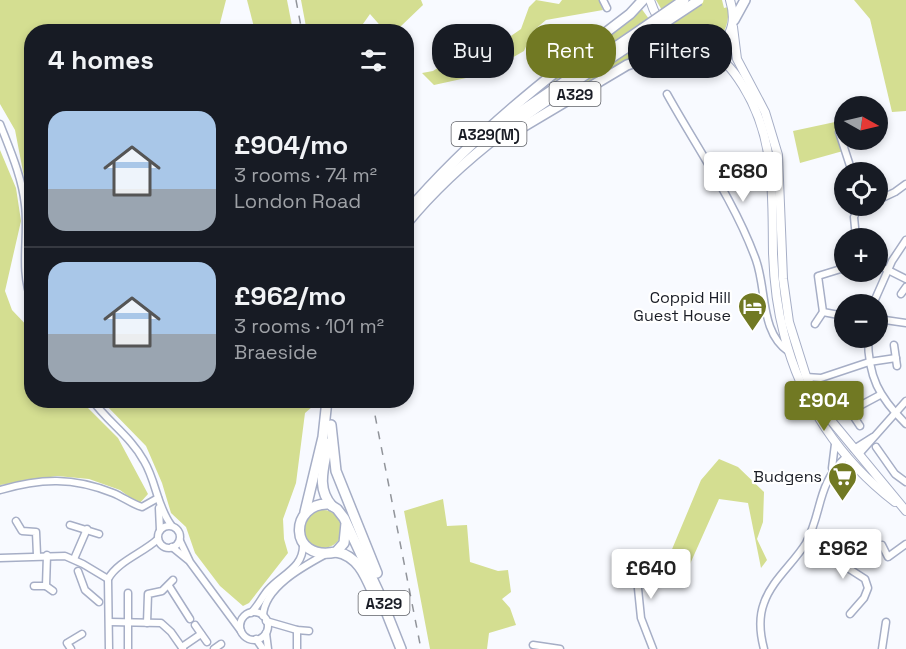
<!DOCTYPE html>
<meta charset="utf-8">
<style>
body{margin:0;font-family:"Space Grotesk",sans-serif;background:#242831;color:#f1f3f6;height:100vh;display:flex;flex-direction:column;font-size:22px;white-space:nowrap}
*{box-sizing:border-box;margin:0}
p{font-size:20px;color:#9ea1a6}
.icon{flex:none;width:33px;height:33px;fill:none;stroke:currentColor;stroke-width:2;stroke-linecap:round;stroke-linejoin:round}
.map{position:relative;flex:1;overflow:hidden}
.side{position:absolute;left:24px;top:24px;width:390px;height:384px;display:flex;flex-direction:column;background:#171b24;border-radius:24px;box-shadow:0 3px 9px #0003}
.side>*{flex:none}
.hud{position:absolute;left:432px;top:24px;width:384px;height:54px;display:flex;gap:12px}
.needle{width:39px;rotate:98deg}
.tools{position:absolute;left:834px;top:96px;display:grid;gap:12px}
.tools a{display:grid;place-items:center;width:54px;height:54px;border-radius:50%;background:#171b24;box-shadow:0 3px 9px #0003;font-size:30px}
.price{position:absolute;translate:-50% -51px;padding:0 14px;border-radius:6px;background:#fff;color:#222;font-size:20px;line-height:39px;filter:drop-shadow(0 2px 3px #0008)}
.price::after{content:'';position:absolute;left:50%;top:36px;width:18px;height:14px;margin-left:-9px;background:inherit;clip-path:polygon(0 0,100% 0,50% 100%)}
.price.on{background:#717923;color:#fff}
ul{padding:0;list-style:none}
li{display:flex;align-items:center;gap:18px;height:150px;padding:0 24px}
li+li{border-top:2px solid #363941}
li span{display:grid;place-items:center;flex:none;width:168px;height:120px;border-radius:18px;color:#555}
li>.icon{margin-inline-start:auto}
span .icon{width:72px;height:72px;fill:#fffc;stroke-width:1}
li b{font-size:26px}
h2{display:flex;justify-content:space-between;align-items:center;height:72px;padding:0 24px;font-size:26px}
.tag{padding:0 21px;border-radius:24px;background:#171b24;box-shadow:0 3px 9px #0003;font-size:21px;line-height:54px}
.tag.on{background:#717923;color:#fff}
.map>svg:first-child{display:block}
.green{fill:#d4de91}
.lines{fill:none;stroke-linecap:round;stroke-linejoin:round}
.minor-casing{stroke:#a6aec6;stroke-width:9}
.major-casing{stroke:#a6aec6;stroke-width:10}
.highway-casing{stroke:#a6aec6;stroke-width:12}
.minor{stroke:#fff;stroke-width:6}
.major{stroke:#fff;stroke-width:8}
.highway{stroke:#fff;stroke-width:9}
.rail{stroke:#91949a;stroke-width:1.5;stroke-dasharray:8 8;stroke-linecap:butt}
.highway-bridge-casing{stroke:#a6aec6;stroke-width:12;stroke-linecap:butt}
.highway-bridge{stroke:#fff;stroke-width:9}
.labels{text-anchor:middle;dominant-baseline:central;stroke-width:4.5;stroke-linejoin:round;paint-order:stroke}
.shield{fill:#fff;stroke:#5f6167;stroke-width:1.5}
.shield-label{font-size:15px;font-weight:bold;fill:#1a1d26}
.poi-label{font-size:16px;fill:#1a1d26;stroke:#fff;text-anchor:end}
</style>
<div class="map">
<svg width="906" height="649" viewBox="0 0 906 649">
<rect width="100%" height="100%" fill="#f8faff"/>
<g class="green">
<path d="M0 0H226L218 31 32 32 31 213 15 130 0 104Z"/>
<path d="M247 0H287L293 31H255Z"/>
<path d="M301 0H421L423 5 400 27 404 31H385L370 14 358 31 307 32Z"/>
<path d="M536 0 559 4 562 0H599L603 10 546 20 533 31 524 51 510 59 466 78 434 85 422 73 433 71 469 47H489L502 42 521 29 529 7Z"/>
<path d="M656 0H722L724 8 728 7C730 26 721 47 699 46L673 29Z"/>
<path d="M854 0H906V111L892 112 870 19Z"/>
<path d="M641 8 649 19 538 92 639 10Z"/>
<path d="M655 34 659 35 670 50 635 58 561 98Z"/>
<path d="M835 122 843 151 800 163 793 131Z"/>
<path d="M0 150 16 188 21 221 5 291 12 310 31 330 32 400 81 401 118 438 148 494 139 504 120 490 89 479 57 476 0 485Z"/>
<path d="M257 400 258 404 273 401H312V407L305 413 296 483 283 519 284 539 288 553 249 603 243 606 220 586 195 553 186 527 171 513 162 483 146 446 102 401Z"/>
<path d="M719 459 738 467 764 492 763 522 757 539 767 560 761 568 748 503 719 499 682 582 665 566 701 480Z"/>
<path d="M443 499 447 526 467 525 470 562 498 571 508 570 511 592 502 599 510 608 516 625 489 633 487 649H430L404 511Z"/>
<circle cx="323" cy="529" r="19"/>
</g>
<g class="lines">
<defs>
<g id="minor">
<path d="M603 0 607 8"/>
<path d="M667 94C697 148 735 202 756 260 767 291 760 333 789 352"/>
<path d="M0 124C10 150 22 177 25 205 29 238 19 269 32 302"/>
<path d="M839 132 852 172"/>
<path d="M878 200 895 192 906 184"/>
<path d="M856 238 854 217 859 206"/>
<path d="M878 265 906 279"/>
<path d="M844 268 818 276 823 312 844 316"/>
<path d="M901 294 906 287"/>
<path d="M873 304 892 261 906 240"/>
<path d="M878 319 906 323"/>
<path d="M815 324 823 312"/>
<path d="M868 338C868 377 879 397 906 424"/>
<path d="M894 345 897 366"/>
<path d="M806 377 821 378 869 362 896 358"/>
<path d="M834 391 842 407 850 411 880 395"/>
<path d="M92 400C108 422 131 437 144 461 156 481 157 506 171 525"/>
<path d="M850 411 860 426"/>
<path d="M876 447 895 474 906 482"/>
<path d="M854 449 873 437"/>
<path d="M859 454 906 401"/>
<path d="M832 468 835 444"/>
<path d="M832 475 851 462"/>
<path d="M0 490C41 478 73 477 113 493 123 497 132 504 142 507L158 498"/>
<path d="M159 508 160 530"/>
<path d="M16 521 22 531 36 532 37 555"/>
<path d="M70 525 99 534"/>
<circle cx="169" cy="537" r="11"/>
<path d="M810 534 833 544 840 563 865 579 868 588 864 598 850 614"/>
<path d="M180 541 190 562 241 631"/>
<path d="M882 545 888 557 906 544"/>
<path d="M172 547 188 560"/>
<path d="M47 555 46 586 53 591"/>
<path d="M0 558 65 556 83 564 108 579"/>
<path d="M74 559 87 529"/>
<path d="M635 559 641 618 653 649"/>
<path d="M78 571 85 590 99 602"/>
<path d="M34 586H46"/>
<path d="M169 586 190 619"/>
<path d="M128 593V649"/>
<circle cx="254" cy="626" r="14"/>
<path d="M251 613C258 606 262 597 268 590 282 574 304 568 303 544"/>
<path d="M263 616C264 587 304 566 326 554"/>
<path d="M266 621 297 630 309 631"/>
<path d="M110 622 161 623 171 632 183 649"/>
<path d="M147 623 148 594 162 591 173 580"/>
<path d="M195 625 207 642"/>
<path d="M266 633 268 649"/>
<path d="M256 639 263 649"/>
<path d="M533 645 560 649"/>
<path d="M182 647 201 634"/>
<path d="M71 649 67 643 82 634"/>
<path d="M109 649 108 579C118 561 143 553 158 539"/>
<path d="M214 649 221 644"/>
<path d="M297 649V630"/>
<path d="M764 649C760 634 758 619 764 603 772 580 793 564 806 543 823 511 816 485 846 457"/>
<path d="M882 649 886 622"/>
</g>
<g id="major">
<path d="M650 0C657 23 677 47 701 52 729 46 738 26 730 0"/>
<path d="M733 27 737 59 765 112 778 155 783 279 789 322 806 376 824 412 906 511"/>
<path d="M703 52C724 58 732 68 743 86 776 139 772 194 773 253 774 281 777 308 784 334 801 402 840 460 895 502"/>
</g>
<g id="highway">
<path d="M734 20 745 0"/>
<path d="M492 131 642 29"/>
<path d="M501 140 627 65 654 56 698 52"/>
<path d="M406 213C472 136 550 75 630 14L643 0"/>
<path d="M406 224C471 144 561 91 646 35"/>
<path d="M331 425 336 471 377 573"/>
<path d="M328 443C325 465 315 487 332 506"/>
<path d="M305 512 323 437 327 400"/>
<path d="M346 523 344 543 336 552C287 562 290 502 329 504L337 509 344 518 378 591 401 649"/>
<path d="M336 552C360 556 367 580 376 600"/>
</g>
</defs>
<use href="#minor" class="minor-casing"/>
<use href="#major" class="major-casing"/>
<use href="#highway" class="highway-casing"/>
<use href="#minor" class="minor"/>
<use href="#major" class="major"/>
<use href="#highway" class="highway"/>
<g class="rail">
<path d="M296 0 302 32"/>
<path d="M372 400 421 649"/>
</g>
<defs>
<g id="highway-bridge">
<path d="M642 29 684 0"/>
<path d="M646 35 699 0"/>
</g>
</defs>
<use href="#highway-bridge" class="highway-bridge-casing"/>
<use href="#highway-bridge" class="highway-bridge"/>
</g>
<defs>
<symbol id="hotel-pin" viewBox="-11 -11 22 30"><path d="M0 17L-7.5 6A9.5 9.5 0 1 1 7.5 6Z" fill="#717923" stroke="#fff"/><path d="M-6-4.5h1.5V1H6V5H4.5V3h-9V5H-6ZM-4 0a1.8 1.8 0 1 1 3.6 0ZM.5 0V-2.5h3Q6-2.5 6 0Z" fill="#fff"/></symbol>
<symbol id="supermarket-pin" viewBox="-11 -11 22 30"><path d="M0 17L-7.5 6A9.5 9.5 0 1 1 7.5 6Z" fill="#717923" stroke="#fff"/><path d="M-6-5.5h2.5l.6 2H6L4.5 2H-2.5L-4.4-4H-6ZM-1.5 3.2a1.3 1.3 0 1 0 .1 0ZM3 3.2a1.3 1.3 0 1 0 .1 0Z" fill="#fff"/></symbol>
</defs>
<g fill-rule="evenodd">
<use href="#hotel-pin" x="736" y="290" width="33" height="45"/>
<use href="#supermarket-pin" x="826" y="460" width="33" height="45"/>
</g>
<g class="labels">
<g class="shield">
<rect x="549.5" y="82" width="51" height="24" rx="4.5"/>
<rect x="451.5" y="122" width="75" height="24" rx="4.5"/>
<rect x="358.5" y="591" width="51" height="24" rx="4.5"/>
</g>
<g class="shield-label">
<text x="575" y="94">A329</text>
<text x="489" y="134">A329(M)</text>
<text x="384" y="603">A329</text>
</g>
<g class="poi-label">
<text x="731" y="297">Coppid Hill<tspan x="731" dy="18">Guest House</tspan></text>
<text x="822" y="476">Budgens</text>
</g>
</g>
</svg>
<div class="tools">
<a><svg class="needle" viewBox="-14 -14 28 28"><path d="M0-13l5 13h-10z" fill="#e53935"/><path d="M0 13l5-13h-10z" fill="#9ea1a6"/></svg></a>
<a><svg class="icon" aria-label="locate" viewBox="0 0 24 24"><circle cx="12" cy="12" r="6"/><path d="M12 2v4M12 18v4M2 12h4M18 12h4"/></svg></a>
<a>+</a>
<a>−</a>
</div>
<b class="price" style="left:743px;top:203px">£680</b>
<b class="price on" style="left:824px;top:432px">£904</b>
<b class="price" style="left:843px;top:580px">£962</b>
<b class="price" style="left:651px;top:600px">£640</b>
<div class="hud">
<a class="tag">Buy</a>
<a class="tag on">Rent</a>
<a class="tag">Filters</a>
</div>
<section class="side">
<h2>4 homes<svg class="icon" aria-label="filters" viewBox="0 0 24 24"><path d="M4 7h16M4 17h16"/><circle cx="9" cy="7" r="2"/><circle cx="15" cy="17" r="2"/></svg></h2>
<ul>
<li><span style="background:linear-gradient(#a9c7e8 65%,#9aa5b1 0)"><svg class="icon" aria-label="home" viewBox="0 0 24 24"><path d="M3 11l9-7 9 7M6 9v11h12V9"/></svg></span><div><b>£904/mo</b><p>3 rooms · 74 m²</p><p>London Road</p></div></li>
<li><span style="background:linear-gradient(#a9c7e8 60%,#9aa5b1 0)"><svg class="icon" aria-label="home" viewBox="0 0 24 24"><path d="M3 11l9-7 9 7M6 9v11h12V9"/></svg></span><div><b>£962/mo</b><p>3 rooms · 101 m²</p><p>Braeside</p></div></li>
</ul>
</section>
</div>
